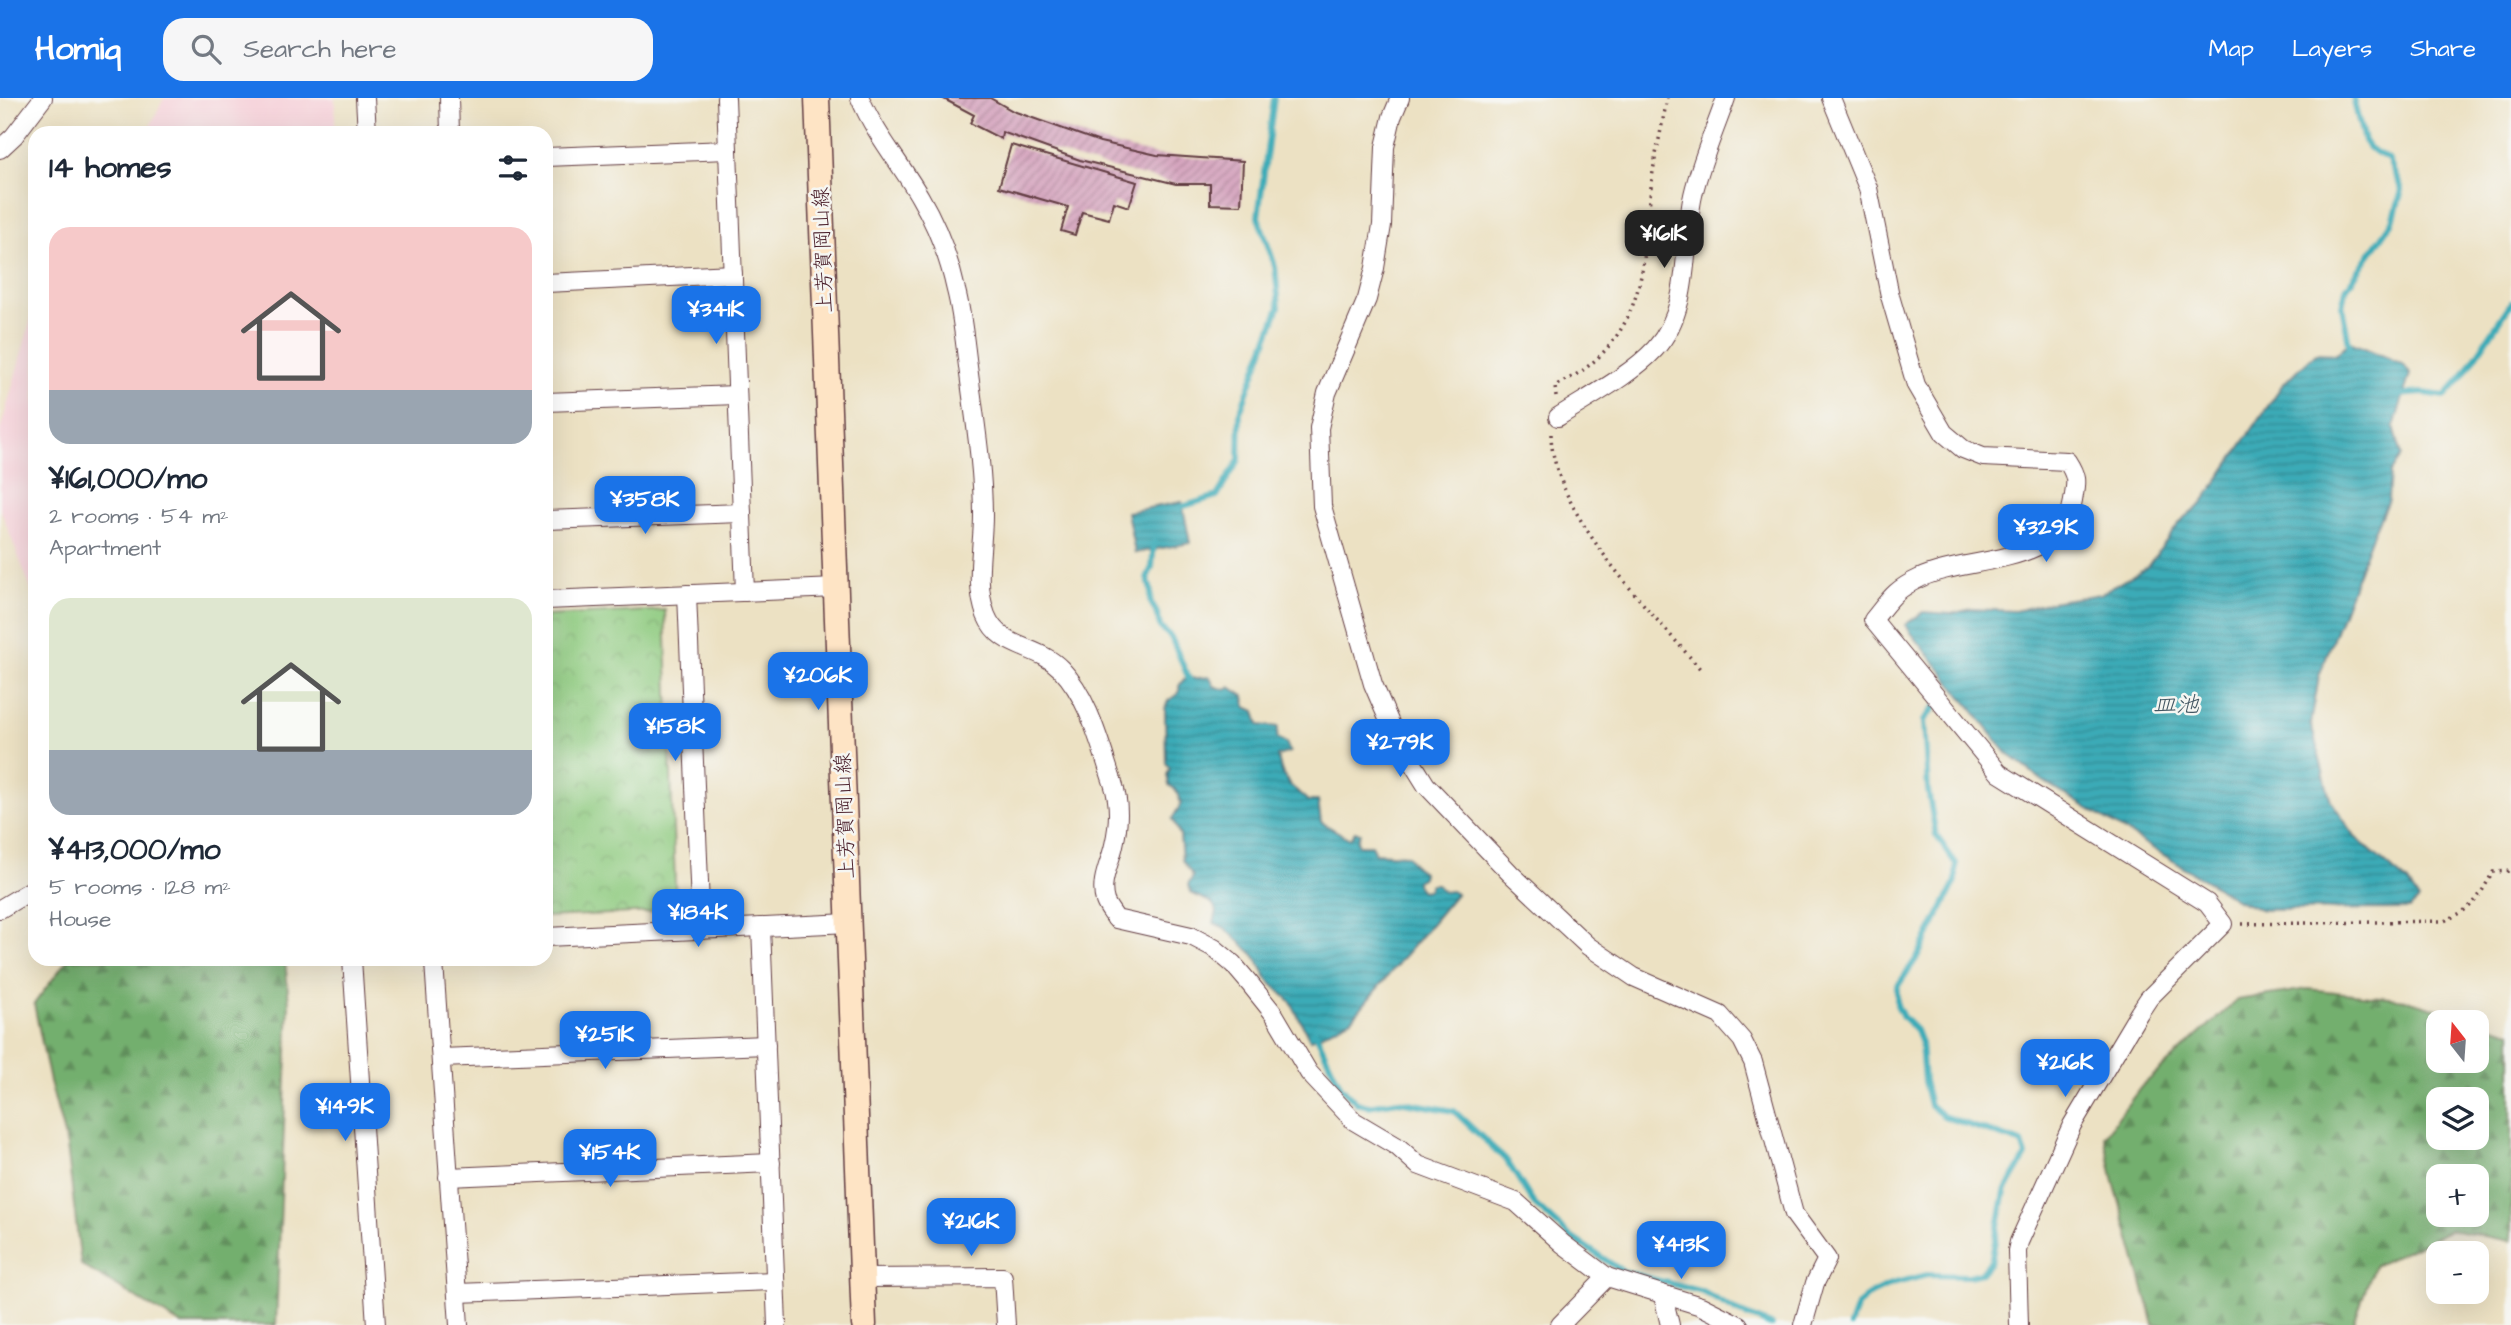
<!DOCTYPE html>
<meta charset="utf-8">
<style>
body{margin:0;font-family:"Architects Daughter","Klee One",sans-serif;background:#f6f6f7;color:#1f2937;height:100vh;display:flex;flex-direction:column;font-size:26px;white-space:nowrap}
*{box-sizing:border-box;margin:0}
p{font-size:23px;color:#747a83}
.icon{flex:none;width:38px;height:38px;fill:none;stroke:currentColor;stroke-width:2;stroke-linecap:round;stroke-linejoin:round}
.map{position:relative;flex:1;overflow:hidden}
.side{position:absolute;left:28px;top:28px;width:525px;height:840px;display:flex;flex-direction:column;background:#fff;border-radius:21px;box-shadow:0 7px 28px #0002}
.side>*{flex:none}
.needle{width:46px;rotate:343deg}
.controls{position:absolute;left:2426px;top:912px;display:grid;gap:14px}
.controls a{display:grid;place-items:center;width:63px;height:63px;border-radius:14px;background:#fff;box-shadow:0 7px 28px #0002;font-size:35px}
.price{position:absolute;translate:-50% -60px;padding:0 16px;border-radius:14px;background:#1a73e8;color:#fff;font-size:23px;line-height:46px;filter:drop-shadow(0 2px 4px #0008)}
.price::after{content:'';position:absolute;left:50%;top:42px;width:21px;height:16px;margin-left:-10px;background:inherit;clip-path:polygon(0 0,100% 0,50% 100%)}
.price.selected{background:#222;color:#fff}
ul{padding:0;list-style:none}
li{display:grid;align-content:center;gap:14px;height:371px;padding:0 21px}
li span{display:grid;place-items:center;height:217px;border-radius:21px;color:#555}
li>.icon{margin-inline-start:auto}
span .icon{width:126px;height:126px;fill:#fffc;stroke-width:1}
li b{font-size:30px}
h2{display:flex;justify-content:space-between;align-items:center;height:84px;padding:0 21px;font-size:30px}
header{display:flex;align-items:center;gap:42px;box-sizing:border-box;height:98px;padding:0 35px;background:#1a73e8;color:#fff}
header strong{font-size:33px}
nav{display:flex;gap:38px;margin-inline-start:auto;font-size:24px}
.search{width:490px;height:63px;background:#f6f6f7;display:flex;align-items:center;gap:18px;box-sizing:border-box;padding:0 24px;border-radius:21px;color:#747a83;font-size:26px}
.map>svg:first-child{display:block}
.built{fill:#f6cfd8}
.forest{fill:url(#forest-firs);stroke:#5e674c;stroke-width:2;fill-rule:evenodd}
.park{fill:url(#park-crowns);stroke:#6c7556;stroke-width:2}
.water{fill:url(#water-rules);stroke:#426571;stroke-width:2}
.lines{fill:none;stroke-linecap:round;stroke-linejoin:round}
.stream{stroke:#3babb7;stroke-width:6}
.building{fill:url(#building-hatch)}
.street-casing{stroke:#623c42;stroke-width:20}
.secondary-casing{stroke:#623c42;stroke-width:27}
.path{stroke:#623c42;stroke-width:3.5;stroke-dasharray:2 5;stroke-linecap:butt}
.street{stroke:#fff;stroke-width:18}
.secondary{stroke:#fee4c5;stroke-width:24}
.labels{text-anchor:middle;dominant-baseline:central;stroke-width:5;stroke-linejoin:round;paint-order:stroke}
.street-label{font-size:21px;fill:#4a1f2b;stroke:#f6f6f2}
.water-label{font-size:23px;font-style:italic;fill:#445763;stroke:#f6f6f2}
</style>
<header>
<strong>Homiq</strong>
<div class="search"><svg class="icon" aria-label="search" viewBox="0 0 24 24"><circle cx="10" cy="10" r="6"/><path d="M15 15l6 6"/></svg>Search here</div>
<nav><a>Map</a><a>Layers</a><a>Share</a></nav>
</header>
<div class="map">
<svg width="2511" height="1227" viewBox="0 0 2511 1227">
<defs>
<pattern id="forest-firs" width="22" height="20" patternUnits="userSpaceOnUse" patternTransform="scale(1.75)"><rect width="22" height="20" fill="#73af6e"/><path d="M5 1l3.5 6h-7zM16 11l3.5 6h-7z" fill="#608e5b"/></pattern>
<pattern id="park-crowns" width="20" height="18" patternUnits="userSpaceOnUse" patternTransform="scale(1.75)"><rect width="20" height="18" fill="#8fcb80"/><path d="M2 6a3 3 0 1 1 6 0M12 15a3 3 0 1 1 6 0" fill="none" stroke="#7dae6f"/></pattern>
<pattern id="water-rules" width="6" height="5" patternUnits="userSpaceOnUse" patternTransform="scale(1.75)"><rect width="6" height="5" fill="#3babb7"/><path d="M0 2.5h6" fill="none" stroke="#348b95"/></pattern>
<pattern id="building-hatch" width="6" height="6" patternUnits="userSpaceOnUse" patternTransform="scale(1.75)"><rect width="6" height="6" fill="#d4a0bc"/><path d="M-1 1l2-2M0 6l6-6M5 7l2-2" fill="none" stroke="#ae8299"/></pattern>
</defs>
<rect width="100%" height="100%" fill="#f6f6f2"/>
<filter id="ink" filterUnits="userSpaceOnUse"><feTurbulence type="fractalNoise" baseFrequency=".0143" numOctaves="2"/><feDisplacementMap in="SourceGraphic" scale="14" xChannelSelector="R" yChannelSelector="G"/><feConvolveMatrix kernelMatrix="1 2 1 2 8 2 1 2 1" color-interpolation-filters="sRGB"/></filter>
<filter id="wash" filterUnits="userSpaceOnUse"><feTurbulence type="fractalNoise" baseFrequency=".00686" numOctaves="4" result="noise"/><feDisplacementMap in="SourceGraphic" scale="28" xChannelSelector="R" yChannelSelector="G"/><feGaussianBlur stdDeviation="1.57" result="paint"/><feColorMatrix in="noise" values="0 0 0 0 0 0 0 0 0 0 0 0 0 0 0 0 0 1.4 0 .05"/><feComposite in="paint" operator="in"/></filter>
<g filter="url(#wash)">
<rect width="100%" height="100%" fill="#ece1c3"/>
<g class="built">
<path d="M164 0H335V35H147Z"/>
<path d="M35 207V502L0 410V333Z"/>
</g>
<g class="forest">
<path d="M68 861H285L289 905 276 1227H182L81 1167 67 1048 50 984 34 906Z"/>
<path d="M2308 891 2407 902 2511 933V1143L2450 1132 2374 1168 2353 1227H2154L2114 1084 2104 1038 2141 989 2237 902ZM2438 924H2476V962H2438ZM2438 1001H2476V1040H2438ZM2438 1078H2476V1116H2438Z"/>
</g>
<path class="park" d="M665 512 676 813 546 819V518Z"/>
<g class="water">
<path d="M2350 244 2403 266 2410 276 2394 329 2402 358 2390 375 2388 402 2372 438 2319 578 2311 626 2330 701 2355 739 2408 785 2419 802 2409 811 2262 812 2239 803 2043 683 2007 655 1905 527 1923 514 1951 516 1972 511 2015 513 2051 504 2100 496 2147 469 2181 423 2201 407 2283 286 2316 255 2336 256Z"/>
<path d="M1182 404 1190 445 1135 455 1127 414Z"/>
<path d="M1210 579 1214 588 1226 592 1230 589 1244 598 1246 609 1255 613 1259 627 1278 629 1277 640 1286 645 1290 654 1277 658 1282 674 1290 687 1308 703H1318L1321 724 1350 741 1355 733 1360 735 1357 743 1359 747H1371L1375 755 1407 757 1416 769 1423 774 1422 780 1416 783 1417 788 1421 793 1428 792 1430 786H1437L1443 794 1451 793 1456 796 1352 921 1310 942 1291 904 1268 882 1255 858 1225 830 1214 825 1217 813 1212 805 1191 795 1188 787 1193 778 1182 762 1180 737 1172 721 1181 706 1176 692 1169 687 1167 677 1170 671 1166 665 1165 611 1168 603 1179 595V588L1184 581Z"/>
</g>
<g class="lines">
<g class="stream">
<path d="M2350 251 2342 208 2346 191 2393 123 2402 92 2388 61 2369 50 2364 43 2353 0"/>
<path d="M2398 297 2423 295 2445 298 2463 278 2511 205"/>
<path d="M1175 411 1217 398 1239 362 1240 314 1279 209 1275 168 1258 119 1274 0"/>
<path d="M1154 444 1152 469 1147 480 1151 492 1150 503 1158 517 1160 529 1171 539 1192 588"/>
<path d="M1314 932 1341 989 1357 1005 1368 1008 1398 1003 1454 1013 1507 1063 1534 1106 1571 1139 1622 1173 1703 1194 1738 1214 1771 1227"/>
<path d="M1850 1227 1857 1208 1871 1196 1892 1186 1927 1177 1969 1178 1981 1175 1991 1163 2005 1093 2026 1058 2022 1045 1943 1018 1930 1007 1924 983 1921 945 1916 932 1903 919 1897 907V889L1918 858 1956 783V766L1936 737 1928 692 1924 622 1936 608"/>
</g>
</g>
<g id="blocks">
<g class="building">
<path d="M942 0H990L1013 13 1100 44 1157 57 1243 63 1241 107 1210 106V86H1176L1080 62 1002 34 1001 41 970 25 974 17Z"/>
<path d="M1011 47 1137 84 1129 109 1114 104 1109 121 1082 114 1075 137 1061 133 1068 109 999 89Z"/>
</g>
</g>
</g>
<g filter="url(#ink)">
<use href="#blocks" fill-opacity="0" stroke="#623c42" stroke-width="2"/>
<g class="lines">
<defs>
<g id="street">
<path d="M365 0 367 35"/>
<path d="M449 0 450 35"/>
<path d="M726 0 745 494"/>
<path d="M860 0C875 36 901 66 920 99 937 128 949 160 956 192 963 219 965 248 969 276 975 322 983 371 983 418 983 450 974 485 986 517 1000 552 1037 546 1061 571 1089 600 1100 647 1113 685 1120 706 1119 725 1114 747 1110 766 1099 783 1105 803 1107 809 1113 816 1116 821L1191 838 1214 850 1233 866 1250 886 1274 916 1309 975 1354 1023 1398 1049 1418 1067 1516 1104 1563 1146 1607 1179 1701 1208 1739 1227"/>
<path d="M1400 0 1392 19 1385 49 1382 127 1375 170 1367 201 1327 295 1319 330 1322 408 1373 586 1395 637 1426 687 1510 775 1588 848 1634 879 1720 917 1742 942 1753 964 1794 1116 1827 1161 1815 1185 1803 1227"/>
<path d="M1831 0 1868 90 1890 198 1916 287 1944 335 1963 351 1983 359 2067 363C2078 380 2076 384 2073 403 2063 469 1965 458 1920 480 1894 492 1890 501 1873 522L1999 675 2207 805 2223 826 2149 900 2139 915 2072 1027 2019 1144 2017 1153 2019 1227"/>
<path d="M0 51 14 38 43 0"/>
<path d="M546 59 728 52"/>
<path d="M546 185 733 176"/>
<path d="M546 304 737 297"/>
<path d="M1558 319C1589 299 1631 277 1655 251 1691 212 1683 150 1692 102 1698 70 1715 32 1726 0"/>
<path d="M546 422 742 415"/>
<path d="M687 496 701 832"/>
<path d="M546 502 836 490"/>
<path d="M0 811 35 790"/>
<path d="M761 829 777 1227"/>
<path d="M546 839 849 825"/>
<path d="M352 861 376 1227"/>
<path d="M436 861 434 864 459 1227"/>
<path d="M441 960 766 947"/>
<path d="M448 1079 771 1065"/>
<path d="M862 1180 1003 1179 1006 1227"/>
<path d="M457 1195 775 1183"/>
<path d="M1663 1198 1670 1227"/>
<path d="M1560 1227 1607 1179"/>
</g>
<path id="secondary" d="M817 0 864 1227"/>
</defs>
<use href="#street" class="street-casing"/>
<use href="#secondary" class="secondary-casing"/>
<g class="path">
<path d="M1556 299 1555 288C1565 282 1578 277 1587 269 1647 222 1644 158 1651 89 1654 60 1662 30 1667 0"/>
<path d="M1551 336C1552 416 1652 514 1702 573"/>
<path d="M2242 826 2444 823C2474 810 2477 802 2493 774L2511 773"/>
</g>
<use href="#street" class="street"/>
<use href="#secondary" class="secondary"/>
</g>
</g>
<g class="labels">
<g class="street-label">
<text transform="translate(823 152) rotate(-92)">上芳賀岡山線</text>
<text transform="translate(845 718) rotate(-92)">上芳賀岡山線</text>
</g>
<g class="water-label">
<text x="2176" y="607">皿池</text>
</g>
</g>
</svg>
<div class="controls">
<a><svg class="needle" viewBox="-14 -14 28 28"><path d="M0-13l5 13h-10z" fill="#e53935"/><path d="M0 13l5-13h-10z" fill="#747a83"/></svg></a>
<a><svg class="icon" aria-label="layers" viewBox="0 0 24 24"><path d="M12 4l9 5-9 5-9-5zM3 14l9 5 9-5"/></svg></a>
<a>+</a>
<a>−</a>
</div>
<b class="price selected" style="left:1664px;top:172px">¥161K</b>
<b class="price" style="left:716px;top:248px">¥341K</b>
<b class="price" style="left:645px;top:438px">¥358K</b>
<b class="price" style="left:2046px;top:466px">¥329K</b>
<b class="price" style="left:818px;top:614px">¥206K</b>
<b class="price" style="left:675px;top:665px">¥158K</b>
<b class="price" style="left:1400px;top:681px">¥279K</b>
<b class="price" style="left:698px;top:851px">¥184K</b>
<b class="price" style="left:605px;top:973px">¥251K</b>
<b class="price" style="left:2065px;top:1001px">¥216K</b>
<b class="price" style="left:345px;top:1045px">¥149K</b>
<b class="price" style="left:610px;top:1091px">¥154K</b>
<b class="price" style="left:971px;top:1160px">¥216K</b>
<b class="price" style="left:1681px;top:1183px">¥413K</b>
<section class="side">
<h2>14 homes<svg class="icon" aria-label="filters" viewBox="0 0 24 24"><path d="M4 7h16M4 17h16"/><circle cx="9" cy="7" r="2"/><circle cx="15" cy="17" r="2"/></svg></h2>
<ul>
<li><span style="background:linear-gradient(#f6c9c9 75%,#9aa5b1 0)"><svg class="icon" aria-label="home" viewBox="0 0 24 24"><path d="M3 11l9-7 9 7M6 9v11h12V9"/></svg></span><div><b>¥161,000/mo</b><p>2 rooms · 54 m²</p><p>Apartment</p></div></li>
<li><span style="background:linear-gradient(#dfe7d0 70%,#9aa5b1 0)"><svg class="icon" aria-label="home" viewBox="0 0 24 24"><path d="M3 11l9-7 9 7M6 9v11h12V9"/></svg></span><div><b>¥413,000/mo</b><p>5 rooms · 128 m²</p><p>House</p></div></li>
</ul>
</section>
</div>
